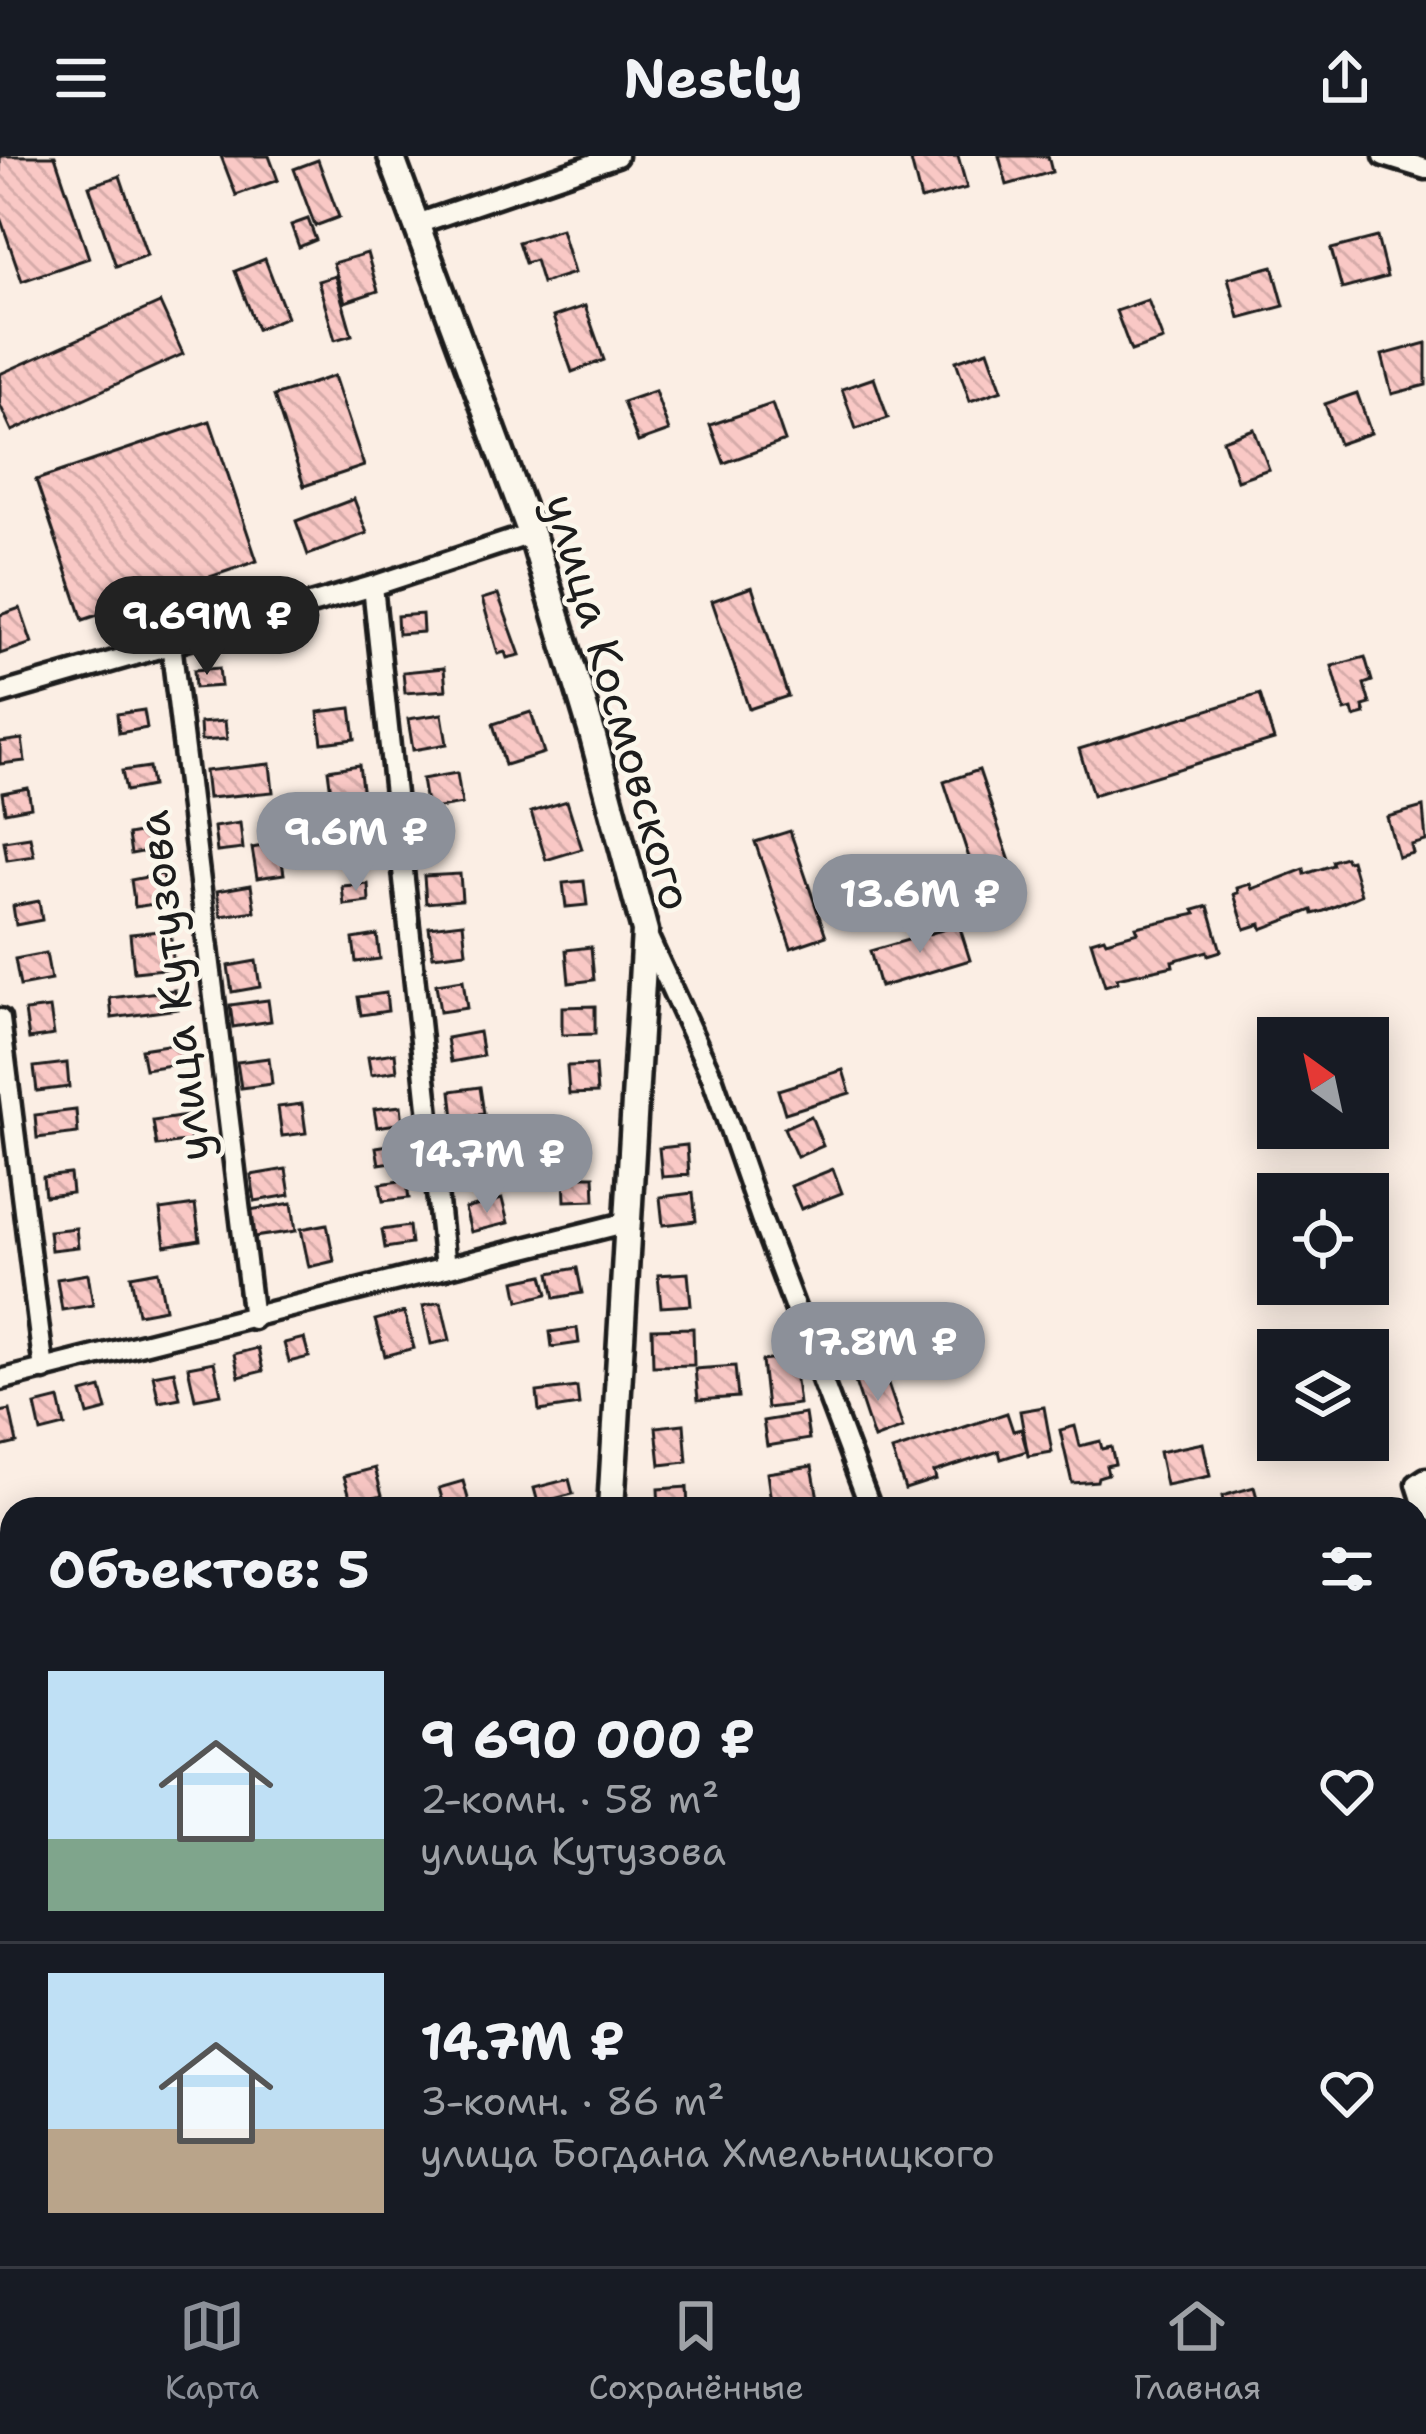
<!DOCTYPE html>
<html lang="ru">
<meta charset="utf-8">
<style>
body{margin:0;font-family:"Shantell Sans",sans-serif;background:#242831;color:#f1f3f6;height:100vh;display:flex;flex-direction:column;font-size:45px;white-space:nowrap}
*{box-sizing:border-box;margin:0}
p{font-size:39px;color:#9ea1a6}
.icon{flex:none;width:66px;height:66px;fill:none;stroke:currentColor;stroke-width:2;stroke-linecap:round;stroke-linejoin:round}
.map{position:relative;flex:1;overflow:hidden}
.details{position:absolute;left:0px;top:1341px;width:1428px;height:771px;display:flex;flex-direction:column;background:#171b24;border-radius:36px 36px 0 0;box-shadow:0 6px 30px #0003}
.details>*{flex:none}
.needle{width:78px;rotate:327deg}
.controls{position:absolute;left:1257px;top:861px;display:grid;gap:24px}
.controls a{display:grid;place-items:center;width:132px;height:132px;border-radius:0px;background:#171b24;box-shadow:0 6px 30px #0003;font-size:60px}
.price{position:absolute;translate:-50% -102px;padding:0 27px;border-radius:42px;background:#8c9099;color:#fff;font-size:39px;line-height:78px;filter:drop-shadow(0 3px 6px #0008)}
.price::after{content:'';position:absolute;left:50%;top:72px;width:36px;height:27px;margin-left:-18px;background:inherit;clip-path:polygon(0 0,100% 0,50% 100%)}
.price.active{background:#222;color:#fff}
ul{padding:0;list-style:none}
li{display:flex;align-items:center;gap:36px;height:300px;padding:0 48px}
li+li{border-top:3px solid #363941}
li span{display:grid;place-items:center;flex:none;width:336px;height:240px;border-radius:0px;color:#555}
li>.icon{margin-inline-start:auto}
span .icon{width:144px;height:144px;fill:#fffc;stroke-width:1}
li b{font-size:51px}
h2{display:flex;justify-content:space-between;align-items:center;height:144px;padding:0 48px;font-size:51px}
header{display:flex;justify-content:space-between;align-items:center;height:156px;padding:0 48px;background:#171b24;font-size:54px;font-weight:700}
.tab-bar{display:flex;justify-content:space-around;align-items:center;height:168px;border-top:3px solid #363941;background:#171b24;font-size:33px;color:#9ea1a6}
.tab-bar a{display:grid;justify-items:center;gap:6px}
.tab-bar .active{color:#8c9099}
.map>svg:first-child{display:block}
.cemetery{fill:url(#cemetery-stones);stroke:#77805a;stroke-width:3}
.building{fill:url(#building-back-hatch);stroke:#1c1c1c;stroke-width:3}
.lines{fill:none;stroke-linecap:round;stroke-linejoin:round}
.street-casing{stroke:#1c1c1c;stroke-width:27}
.secondary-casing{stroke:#1c1c1c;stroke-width:33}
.street{stroke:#fbf7ec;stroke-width:18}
.secondary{stroke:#fbf7ec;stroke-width:24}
.labels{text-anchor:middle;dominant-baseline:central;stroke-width:9;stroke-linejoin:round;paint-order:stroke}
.street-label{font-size:45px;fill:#1c1c1c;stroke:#fbf7ec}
</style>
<header><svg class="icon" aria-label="menu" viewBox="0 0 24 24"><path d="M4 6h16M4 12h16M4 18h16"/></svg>Nestly<svg class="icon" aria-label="share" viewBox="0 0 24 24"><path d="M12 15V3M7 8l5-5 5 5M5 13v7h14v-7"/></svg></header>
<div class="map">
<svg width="1426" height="2110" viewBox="0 0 1426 2110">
<defs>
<pattern id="cemetery-stones" width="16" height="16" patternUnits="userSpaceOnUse" patternTransform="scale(3)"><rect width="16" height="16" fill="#d2e397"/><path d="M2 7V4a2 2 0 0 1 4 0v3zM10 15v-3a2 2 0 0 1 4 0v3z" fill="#b4c282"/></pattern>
<pattern id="building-back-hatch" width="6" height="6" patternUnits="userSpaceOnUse" patternTransform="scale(3)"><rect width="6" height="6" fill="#f9c8c5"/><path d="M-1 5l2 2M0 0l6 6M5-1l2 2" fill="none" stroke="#d5aba9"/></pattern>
</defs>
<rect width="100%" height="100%" fill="#fbeee4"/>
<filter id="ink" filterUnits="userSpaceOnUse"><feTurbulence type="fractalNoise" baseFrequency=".00833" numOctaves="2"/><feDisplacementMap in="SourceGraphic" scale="24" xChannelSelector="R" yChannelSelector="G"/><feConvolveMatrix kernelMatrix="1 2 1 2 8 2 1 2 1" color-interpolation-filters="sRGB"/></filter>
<g filter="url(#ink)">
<path class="cemetery" d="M1426 1535V2032L1416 2033V1537Z"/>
<g class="building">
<path d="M0 0H55L89 102 22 125 0 61Z"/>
<path d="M221 0H269L278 24 236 39Z"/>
<path d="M927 0H958L967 32 921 44 911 5Z"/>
<path d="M999 0H1048L1052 16 1007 29Z"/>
<path d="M318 4 339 61 315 70 294 13Z"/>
<path d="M120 20 147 99 116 110 89 30Z"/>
<path d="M308 63 316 84 299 91 291 69Z"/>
<path d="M561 73 574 117 542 127 535 104 525 107 518 86Z"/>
<path d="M1377 81 1387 121 1342 133 1331 93Z"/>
<path d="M367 97 378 135 345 146 333 107Z"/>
<path d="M265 103 287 161 257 173 235 115Z"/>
<path d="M1273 110 1284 150 1239 162 1228 122Z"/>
<path d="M335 120 352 179 335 184 318 125Z"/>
<path d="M1148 144 1163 184 1131 195 1116 155Z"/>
<path d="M160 147 183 198 12 275 0 249V218Z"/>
<path d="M585 150 604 204 572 216 553 161Z"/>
<path d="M1426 187V229L1392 238 1382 199Z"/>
<path d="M988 194 1002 234 970 245 956 205Z"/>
<path d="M334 220 364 310 304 330 274 240Z"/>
<path d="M874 222 888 262 856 273 842 233Z"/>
<path d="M655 235 669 275 638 286 623 246Z"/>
<path d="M1357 237 1371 277 1339 288 1325 248Z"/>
<path d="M772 248 785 285 724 307 710 269Z"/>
<path d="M210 265 257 405 83 464 36 324Z"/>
<path d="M1254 273 1269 313 1237 324 1223 284Z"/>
<path d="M354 343 367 377 308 399 296 365Z"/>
<path d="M752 431 788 540 749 553 712 445Z"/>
<path d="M498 438 520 499 507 502 505 496 498 498 482 443Z"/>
<path d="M20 452 32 487 0 498V459Z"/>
<path d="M422 458 423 476 398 478 397 460Z"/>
<path d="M1365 501 1372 525 1364 528 1370 548 1363 550 1365 558 1354 561 1352 553 1345 555 1332 510Z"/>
<path d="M219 512 221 530 195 532 194 514Z"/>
<path d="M444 512 446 534 405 537 403 516Z"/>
<path d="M1260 538 1274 584 1093 639 1079 593Z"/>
<path d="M351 552 355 583 322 587 318 556Z"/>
<path d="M144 554 147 572 119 577 117 558Z"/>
<path d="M531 556 544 597 505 609 493 568Z"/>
<path d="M442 558 447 588 413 594 408 563Z"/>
<path d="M225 565 227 583 201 585 200 567Z"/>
<path d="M22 583 25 605 0 608V586Z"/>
<path d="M270 608 273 636 208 642 205 615Z"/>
<path d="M359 609 363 640 332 644 328 614Z"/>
<path d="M149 611 152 630 126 635 122 615Z"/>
<path d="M979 614 1015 720 979 732 944 626Z"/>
<path d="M457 617 462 648 427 654 422 623Z"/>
<path d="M28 632 31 651 5 656 2 637Z"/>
<path d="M567 645 582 693 546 704 531 656Z"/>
<path d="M1423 651 1426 685 1411 689 1413 697 1398 701 1387 661Z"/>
<path d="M240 667 243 693 217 696 214 671Z"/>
<path d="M445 669 447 688 425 690 423 671Z"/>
<path d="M366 671 369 695 343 698 340 674Z"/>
<path d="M155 674 158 693 131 698 128 679Z"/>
<path d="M790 675 826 780 791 792 755 686Z"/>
<path d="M30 681 34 700 7 704 4 685Z"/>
<path d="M279 687 284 718 257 722 252 692Z"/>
<path d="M1345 701 1347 705 1351 704 1361 739 1324 755 1313 758 1312 754 1262 773 1261 768 1245 773 1234 738 1238 737 1237 732 1250 728 1252 733 1304 713 1305 718 1333 709 1332 705Z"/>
<path d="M162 718 166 746 135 751 131 724Z"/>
<path d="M460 718 462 744 426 747 424 720Z"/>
<path d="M584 725 587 749 566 751 563 727Z"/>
<path d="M368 728 369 746 344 749 342 730Z"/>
<path d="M251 729 255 755 221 760 217 735Z"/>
<path d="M39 745 42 764 16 769 13 750Z"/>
<path d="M1208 750 1221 795 1208 799 1207 795 1172 805 1173 810 1117 822 1118 826 1105 830 1091 785 1104 781 1106 785 1138 776 1136 771 1196 758 1194 754Z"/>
<path d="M463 767 466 796 433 800 429 771Z"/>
<path d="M959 769 970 804 880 831 870 795Z"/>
<path d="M170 774 174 812 134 816 130 778Z"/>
<path d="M377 779 380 803 356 806 353 783Z"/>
<path d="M591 791 594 824 569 827 566 794Z"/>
<path d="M46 797 51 824 20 830 15 803Z"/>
<path d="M256 805 260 831 232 836 228 810Z"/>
<path d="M463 824 467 852 440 856 436 828Z"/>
<path d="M175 834 178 853 112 862 110 842Z"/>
<path d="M386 837 388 855 361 859 358 841Z"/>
<path d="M268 844 271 865 233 871 230 849Z"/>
<path d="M595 850V878L562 879V851Z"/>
<path d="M50 852 54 879 29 883 25 855Z"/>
<path d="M479 876 483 900 451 906 447 882Z"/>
<path d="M180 887 184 907 145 913 141 893Z"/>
<path d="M395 897 397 915 371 919 368 901Z"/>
<path d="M269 902 272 928 241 932 237 906Z"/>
<path d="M67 907 69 931 37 935 34 911Z"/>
<path d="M595 909 597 937 569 938 567 910Z"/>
<path d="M843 914 850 937 785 957 778 934Z"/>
<path d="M480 931 484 958 454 962 451 935Z"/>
<path d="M302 948 306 977 282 980 278 951Z"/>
<path d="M401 950 403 967 377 971 374 953Z"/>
<path d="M76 954 78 977 37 982 35 959Z"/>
<path d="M187 960 191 985 157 990 153 965Z"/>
<path d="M811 960 823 990 797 1001 784 972Z"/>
<path d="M487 982 491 1008 461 1012 458 986Z"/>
<path d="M403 987 405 1004 379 1008 376 991Z"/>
<path d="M687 989 689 1019 662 1021 659 992Z"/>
<path d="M286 1013 290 1039 255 1045 251 1019Z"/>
<path d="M833 1013 842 1037 801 1053 791 1030Z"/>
<path d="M70 1018 72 1037 45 1040 43 1021Z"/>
<path d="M564 1020H594L595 1044 565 1045Z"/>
<path d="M406 1024 409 1042 383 1045 380 1028Z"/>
<path d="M693 1037 696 1065 663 1069 660 1041Z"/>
<path d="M502 1043 508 1067 471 1076 465 1053Z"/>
<path d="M292 1047 296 1075 254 1081 250 1054Z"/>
<path d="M195 1049 200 1084 165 1090 160 1054Z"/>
<path d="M327 1068 334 1105 309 1111 301 1073Z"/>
<path d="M409 1070 411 1088 385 1092 382 1074Z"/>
<path d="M76 1072 78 1091 51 1094 49 1075Z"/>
<path d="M577 1112 582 1137 555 1142 550 1117Z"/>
<path d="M158 1115 165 1153 138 1158 131 1120Z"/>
<path d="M688 1117 691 1149 661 1151 658 1119Z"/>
<path d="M88 1118 93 1149 62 1154 57 1123Z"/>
<path d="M543 1119 548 1138 519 1145 515 1125Z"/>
<path d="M441 1146 450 1184 431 1188 423 1150Z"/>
<path d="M870 1148 880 1175 843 1188 833 1162Z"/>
<path d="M404 1156 414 1192 385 1200 375 1164Z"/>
<path d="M577 1172 579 1187 552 1191 550 1176Z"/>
<path d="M693 1172 694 1209 653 1210 652 1173Z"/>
<path d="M304 1182 309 1201 289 1206 284 1187Z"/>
<path d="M258 1192 263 1215 239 1221 234 1198Z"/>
<path d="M793 1201 799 1248 767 1252 762 1205Z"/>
<path d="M214 1206 221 1238 195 1243 188 1211Z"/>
<path d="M735 1210 738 1241 698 1244 695 1213Z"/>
<path d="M883 1213 903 1272 874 1283 854 1223Z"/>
<path d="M174 1215 180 1242 159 1246 153 1219Z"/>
<path d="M577 1231 579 1249 539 1255 537 1236Z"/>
<path d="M101 1232 107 1254 88 1259 82 1237Z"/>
<path d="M59 1243 65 1270 41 1276 35 1249Z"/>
<path d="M1044 1251 1052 1296 1028 1300 1020 1255Z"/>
<path d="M10 1254 17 1287 0 1291V1256Z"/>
<path d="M1007 1257 1013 1275 1021 1273 1027 1295 1001 1303 999 1295 934 1316 936 1323 905 1333 892 1295Z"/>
<path d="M805 1258 809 1283 767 1290 763 1265Z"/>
<path d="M684 1268 687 1306 660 1309 656 1271Z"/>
<path d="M1075 1270 1080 1290 1100 1285 1102 1293 1111 1291 1115 1308 1106 1310 1108 1318 1098 1321 1097 1325 1072 1327 1060 1274Z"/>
<path d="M1203 1287 1210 1320 1166 1329 1159 1296Z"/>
<path d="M812 1310 819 1348 772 1353 767 1317Z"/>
<path d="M375 1312 382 1339 352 1347 344 1320Z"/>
<path d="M569 1323 573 1338 538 1347 534 1332Z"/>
<path d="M463 1325 471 1353H445L439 1332Z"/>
<path d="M687 1331 688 1353H659L658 1333Z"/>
<path d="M1254 1331 1260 1353H1225L1222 1340Z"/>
</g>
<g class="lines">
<defs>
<g id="street">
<path d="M1384 0 1426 13"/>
<path d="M417 68 617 0"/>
<path d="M373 430 445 1112"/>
<path d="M171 487 253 1163"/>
<path d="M0 538 373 430 531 378"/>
<path d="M647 779 712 921 761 1062 871 1353"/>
<path d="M0 863 44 1214"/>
<path d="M0 1224 628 1066"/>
<path d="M1426 1322 1417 1328 1426 1356"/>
<path d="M0 1517 12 1514"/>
<path d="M0 1771 12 1769"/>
<path d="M1416 2066 1426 2064"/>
<path d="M1159 2109 1213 2100"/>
<path d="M506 2110 570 2100"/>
</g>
<g id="secondary">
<path d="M391 0 536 391 592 577 645 775 611 1353"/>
<path d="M721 2100 722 2110"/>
</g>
</defs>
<use href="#street" class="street-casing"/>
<use href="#secondary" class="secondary-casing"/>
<use href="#street" class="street"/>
<use href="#secondary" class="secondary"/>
</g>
</g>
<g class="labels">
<g class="street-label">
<text transform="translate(619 546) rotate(74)">улица Космовского</text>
<text transform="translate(173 830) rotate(-97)">улица Кутузова</text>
</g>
</g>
</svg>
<div class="controls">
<a><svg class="needle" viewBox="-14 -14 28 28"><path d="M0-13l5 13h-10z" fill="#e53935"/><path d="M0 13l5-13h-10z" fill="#9ea1a6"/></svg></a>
<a><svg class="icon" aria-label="locate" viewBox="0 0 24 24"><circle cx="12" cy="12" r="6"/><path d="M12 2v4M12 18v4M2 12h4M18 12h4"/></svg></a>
<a><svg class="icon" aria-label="layers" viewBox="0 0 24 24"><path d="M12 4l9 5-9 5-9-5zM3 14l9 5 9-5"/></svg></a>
</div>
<b class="price active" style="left:207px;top:522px">9.69M ₽</b>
<b class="price" style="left:356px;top:738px">9.6M ₽</b>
<b class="price" style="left:920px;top:800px">13.6M ₽</b>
<b class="price" style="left:487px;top:1060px">14.7M ₽</b>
<b class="price" style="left:878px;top:1248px">17.8M ₽</b>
<section class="details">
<h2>Объектов: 5<svg class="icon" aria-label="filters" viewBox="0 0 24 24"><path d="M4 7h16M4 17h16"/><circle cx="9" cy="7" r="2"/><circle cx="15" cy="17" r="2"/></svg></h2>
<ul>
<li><span style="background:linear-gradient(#bfe0f5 70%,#7fa58c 0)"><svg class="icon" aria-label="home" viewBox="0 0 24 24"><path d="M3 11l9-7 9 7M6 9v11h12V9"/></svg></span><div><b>9 690 000 ₽</b><p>2-комн. · 58 m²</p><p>улица Кутузова</p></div><svg class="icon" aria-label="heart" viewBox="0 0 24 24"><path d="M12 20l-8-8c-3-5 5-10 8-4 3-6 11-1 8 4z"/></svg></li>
<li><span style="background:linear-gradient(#bfe0f5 65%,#b9a48a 0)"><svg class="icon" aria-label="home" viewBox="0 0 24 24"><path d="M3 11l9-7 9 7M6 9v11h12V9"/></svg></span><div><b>14.7M ₽</b><p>3-комн. · 86 m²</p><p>улица Богдана Хмельницкого</p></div><svg class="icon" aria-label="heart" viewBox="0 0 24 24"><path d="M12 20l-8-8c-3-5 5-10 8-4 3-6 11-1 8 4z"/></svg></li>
</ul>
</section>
</div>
<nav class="tab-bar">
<a class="active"><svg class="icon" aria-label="map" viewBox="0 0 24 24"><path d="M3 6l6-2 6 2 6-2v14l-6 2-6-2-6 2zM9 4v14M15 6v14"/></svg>Карта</a>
<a><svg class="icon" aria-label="saved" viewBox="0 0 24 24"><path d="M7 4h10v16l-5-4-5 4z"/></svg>Сохранённые</a>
<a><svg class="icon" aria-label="home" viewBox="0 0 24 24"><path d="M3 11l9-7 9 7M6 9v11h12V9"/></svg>Главная</a>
</nav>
